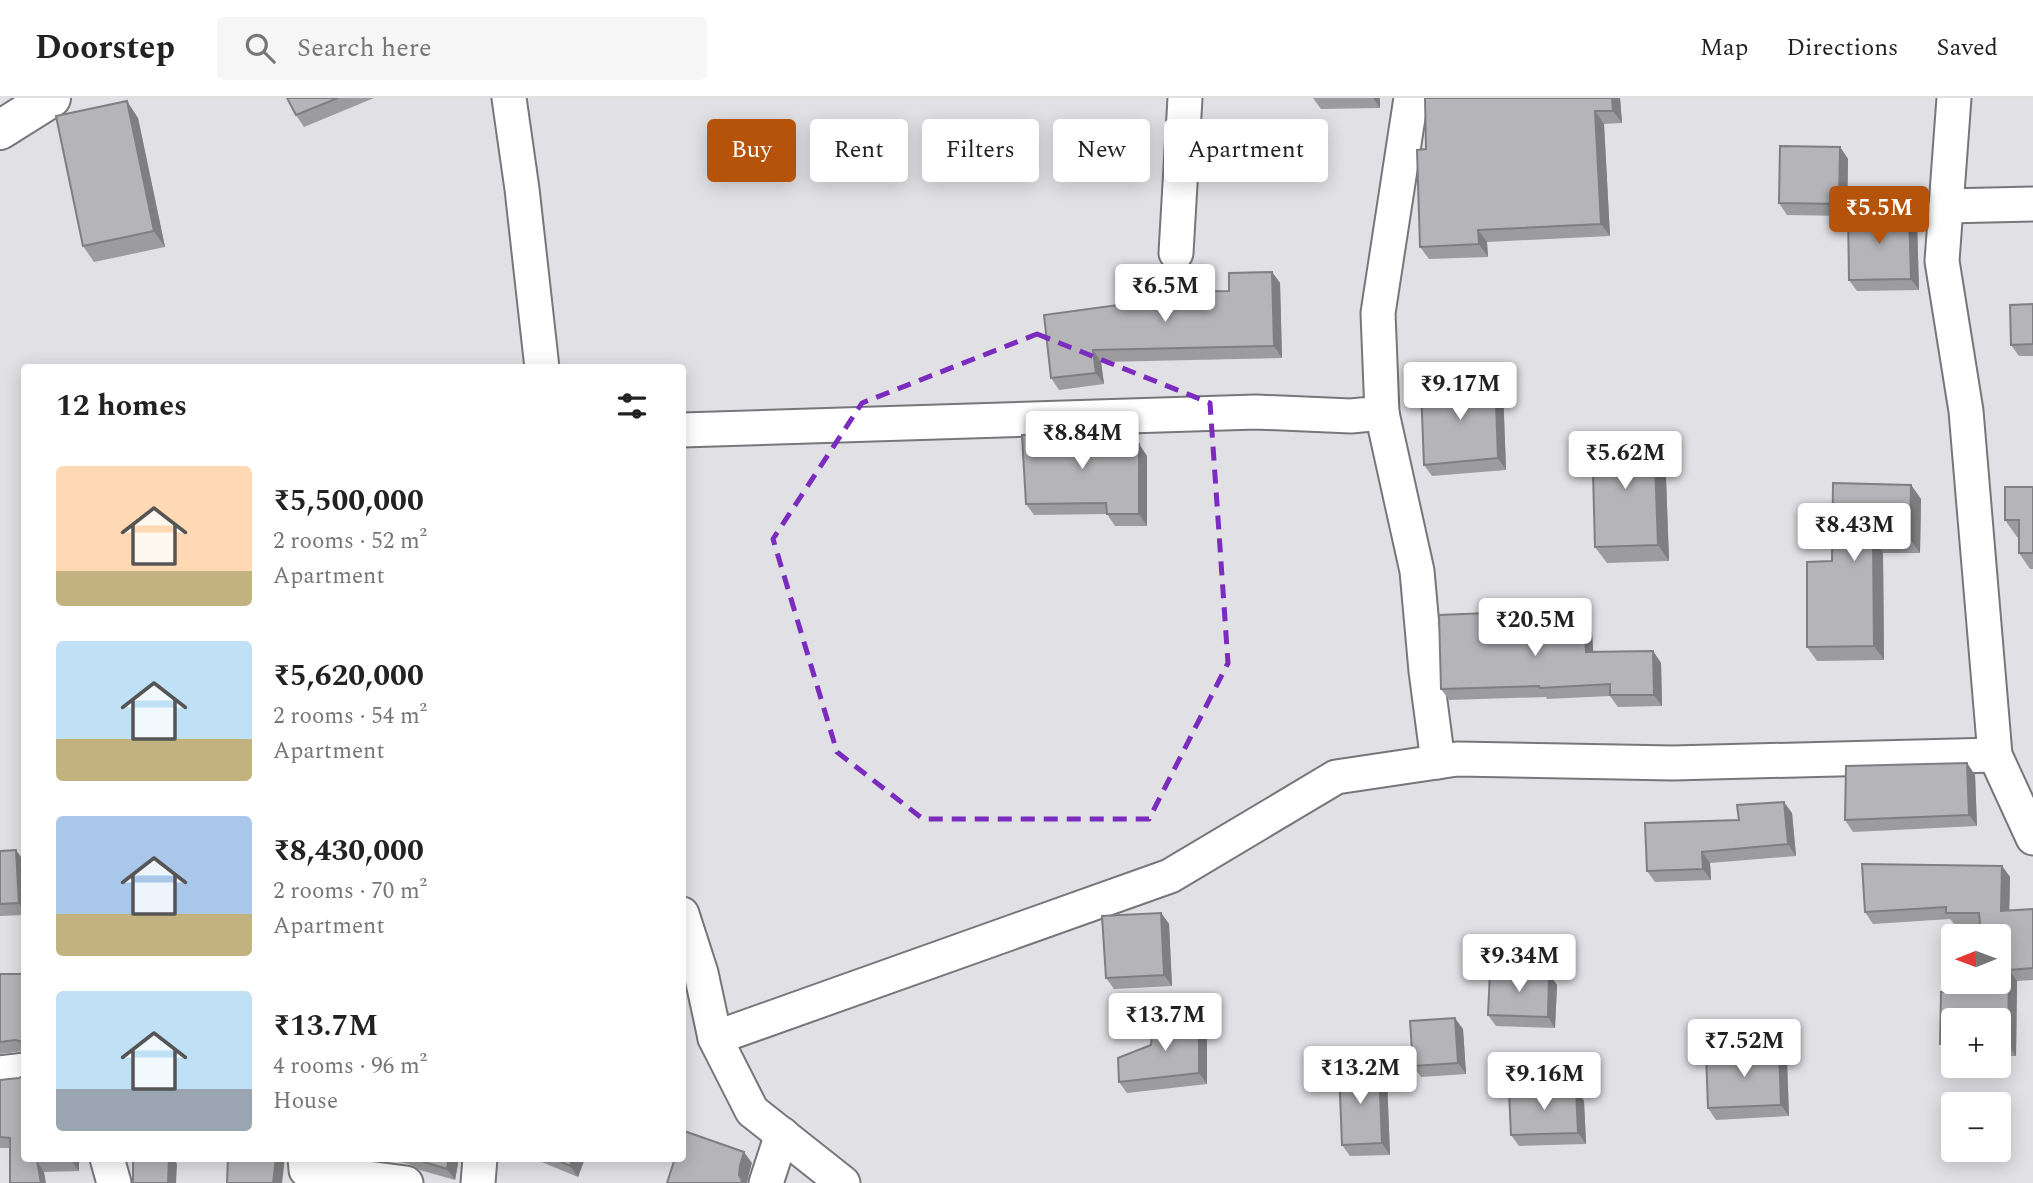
<!DOCTYPE html>
<meta charset="utf-8">
<style>
body{margin:0;font-family:Spectral,serif;background:#f6f6f6;color:#222;height:100vh;display:flex;flex-direction:column;font-size:26px;white-space:nowrap}
*{box-sizing:border-box;margin:0}
p{font-size:23px;color:#767676}
.icon{flex:none;width:38px;height:38px;fill:none;stroke:currentColor;stroke-width:2;stroke-linecap:round;stroke-linejoin:round}
.map{position:relative;flex:1;overflow:hidden}
.panel{position:absolute;left:21px;top:266px;width:665px;height:798px;display:flex;flex-direction:column;background:#fff;border-radius:7px;box-shadow:0 4px 18px #0003}
.panel>*{flex:none}
.top-card{position:absolute;left:707px;top:21px;width:665px;height:63px;display:flex;gap:14px}
.needle{width:46px;rotate:269deg}
.fabs{position:absolute;left:1941px;top:826px;display:grid;gap:14px}
.fabs a{display:grid;place-items:center;width:70px;height:70px;border-radius:7px;background:#fff;box-shadow:0 4px 18px #0003;font-size:35px}
.price{position:absolute;translate:-50% -60px;padding:0 16px;border-radius:7px;background:#fff;color:#222;font-size:23px;line-height:46px;filter:drop-shadow(0 2px 4px #0008)}
.price::after{content:'';position:absolute;left:50%;top:42px;width:21px;height:16px;margin-left:-10px;background:inherit;clip-path:polygon(0 0,100% 0,50% 100%)}
.price.on{background:#b45309;color:#fff}
ul{padding:0;list-style:none}
li{display:flex;align-items:center;gap:21px;height:175px;padding:0 35px}
li span{display:grid;place-items:center;flex:none;width:196px;height:140px;border-radius:7px;color:#555}
li>.icon{margin-inline-start:auto}
span .icon{width:84px;height:84px;fill:#fffc;stroke-width:1}
li b{font-size:30px}
h2{display:flex;justify-content:space-between;align-items:center;height:84px;padding:0 35px;font-size:30px}
.chip{padding:0 24px;border-radius:7px;background:#fff;box-shadow:0 4px 18px #0003;font-size:24px;line-height:63px}
.chip.on{background:#b45309;color:#fff}
header{display:flex;align-items:center;gap:42px;box-sizing:border-box;height:98px;padding:0 35px;background:#fff;border-bottom:2px solid #e0e0e0}
header strong{font-size:33px}
nav{display:flex;gap:38px;margin-inline-start:auto;font-size:24px}
.search{width:490px;height:63px;background:#f6f6f6;display:flex;align-items:center;gap:18px;box-sizing:border-box;padding:0 24px;border-radius:7px;color:#767676;font-size:26px}
.map>svg:first-child{display:block}
.lines{fill:none;stroke-linecap:round;stroke-linejoin:round}
.street-casing{stroke:#77767a;stroke-width:37}
.highway-casing{stroke:#77767a;stroke-width:42}
.street{stroke:#fff;stroke-width:33}
.highway{stroke:#fff;stroke-width:38}
.wall{fill:#9c9b9e}
.shaded-wall{fill:#7f7e81}
.building{fill:#b5b4b8;stroke:#7f7e81;stroke-width:2}
.marked{fill:none;stroke:#7b2cbf;stroke-width:5;stroke-dasharray:14 9;stroke-linejoin:round}
</style>
<header>
<strong>Doorstep</strong>
<div class="search"><svg class="icon" aria-label="search" viewBox="0 0 24 24"><circle cx="10" cy="10" r="6"/><path d="M15 15l6 6"/></svg>Search here</div>
<nav><a>Map</a><a>Directions</a><a>Saved</a></nav>
</header>
<div class="map">
<svg width="2033" height="1085" viewBox="0 0 2033 1085">
<rect width="100%" height="100%" fill="#e1e0e4"/>
<g class="lines">
<defs>
<g id="street">
<path d="M509 0 522 91 542 270"/>
<path d="M1954 0 1942 163 1966 313 1995 657 2033 740"/>
<path d="M1946 108 2033 106"/>
<path d="M1176 155 1185 0"/>
<path d="M1382 315 1417 473 1426 573 1438 664"/>
<path d="M682 332 1256 314 1351 318 1382 315 1378 215 1411 0"/>
<path d="M682 816 701 875 715 940 752 1013 843 1085"/>
<path d="M715 940 1170 778 1336 679 1457 661 1673 665 1995 657"/>
<path d="M0 975 24 972"/>
<path d="M107 1060 114 1085"/>
<path d="M305 1060 306 1072 406 1085"/>
<path d="M478 1085 480 1060"/>
<path d="M766 1085 782 1036"/>
</g>
<path id="highway" d="M0 32 51 0"/>
</defs>
<use href="#street" class="street-casing"/>
<use href="#highway" class="highway-casing"/>
<use href="#street" class="street"/>
<use href="#highway" class="highway"/>
</g>
<g class="wall">
<path d="M287 0H374L304 29 296 17Z"/>
<path d="M1313 0H1380V10L1321 11Z"/>
<path d="M1620 0 1622 25 1604 26 1610 138 1487 144 1488 159 1429 161 1420 149 1426 51Z"/>
<path d="M138 20 165 149 94 164 83 148Z"/>
<path d="M1840 49 1848 61 1847 118 1787 117 1779 105Z"/>
<path d="M1909 114 1917 125 1919 192 1857 193 1849 182Z"/>
<path d="M1272 174 1280 185 1282 260 1101 264 1104 286 1059 292 1051 280 1044 217 1229 193Z"/>
<path d="M2033 206V258H2019L2011 247Z"/>
<path d="M1503 291 1506 372 1432 378 1424 367Z"/>
<path d="M1110 336 1117 346H1139L1147 358V428H1115L1107 416 1034 417 1026 406Z"/>
<path d="M1654 336 1665 352 1669 463 1607 465 1595 449Z"/>
<path d="M1911 387 1921 401 1920 455H1883L1884 562 1817 563 1807 549 1832 463Z"/>
<path d="M2033 389V471H2030L2019 455V439H2017L2005 422Z"/>
<path d="M1488 515 1496 528 1592 534 1593 554 1653 553 1661 565 1662 608 1618 609 1610 598 1547 601 1546 599 1449 602 1441 591Z"/>
<path d="M1967 665 1975 677 1977 728 1853 734 1845 722Z"/>
<path d="M1792 715 1796 758 1710 765 1711 782 1655 784 1647 773 1739 722Z"/>
<path d="M0 753 24 763V817L0 818Z"/>
<path d="M1862 766 2002 768 2010 779 2009 812 2033 811V882L2017 883 2016 958H1998V922H1953V957H1948L1940 946 1941 894H1985L1984 884H1998V838H1980V826H1954L1950 821 1873 826 1865 814Z"/>
<path d="M1161 815 1169 826 1172 888 1114 891 1106 880Z"/>
<path d="M0 876H24V953L0 956Z"/>
<path d="M1549 876 1557 887 1555 930 1496 928 1488 917Z"/>
<path d="M1207 927V986L1127 995 1119 984 1151 947Z"/>
<path d="M1463 931 1466 976 1421 979 1413 968Z"/>
<path d="M1787 963 1789 1018 1716 1022 1708 1010Z"/>
<path d="M1387 981 1390 1057 1350 1058 1342 1047Z"/>
<path d="M0 982 79 1060V1073L44 1074 10 1050H0Z"/>
<path d="M1576 991 1584 1003 1586 1046 1519 1048 1511 1037Z"/>
<path d="M376 1060H459L455 1082 420 1072 409 1066Z"/>
<path d="M532 1060H585L578 1079Z"/>
</g>
<g class="shaded-wall">
<path d="M1373 0H1380V10Z"/>
<path d="M1612 0H1620L1622 25 1613 13Z"/>
<path d="M127 3 138 20 165 149 154 133Z"/>
<path d="M1595 13 1604 26 1610 138 1601 126Z"/>
<path d="M1840 49 1848 61 1847 118 1839 106Z"/>
<path d="M1909 114 1917 125 1919 192 1911 181Z"/>
<path d="M1478 132 1487 144 1488 159 1479 146Z"/>
<path d="M1272 174 1280 185 1282 260 1274 248Z"/>
<path d="M1093 252 1101 264 1104 286 1096 275Z"/>
<path d="M1495 279 1503 291 1506 372 1498 360Z"/>
<path d="M1110 336 1118 347 1111 346Z"/>
<path d="M1654 336 1665 352 1669 463 1658 447Z"/>
<path d="M1139 346 1147 358V428L1139 416Z"/>
<path d="M1911 387 1921 401 1920 455 1910 441Z"/>
<path d="M1873 441 1883 455 1884 562 1874 548Z"/>
<path d="M1488 515 1496 527 1497 540 1489 529Z"/>
<path d="M1584 523 1592 534 1594 566 1586 554Z"/>
<path d="M1653 553 1661 565 1662 608 1654 597Z"/>
<path d="M1967 665 1975 677 1977 728 1969 717Z"/>
<path d="M1784 704 1792 715 1796 758 1788 746Z"/>
<path d="M16 752 24 763V814L19 805Z"/>
<path d="M1702 754 1710 765 1711 782 1703 771Z"/>
<path d="M2002 768 2010 779 2009 824 2001 813Z"/>
<path d="M1161 815 1169 826 1172 888 1164 877Z"/>
<path d="M2009 872 2017 883 2016 958 2008 947Z"/>
<path d="M1549 876 1557 887 1555 930 1548 919Z"/>
<path d="M1199 916 1207 927V986L1199 975Z"/>
<path d="M1455 920 1463 931 1466 976 1458 965Z"/>
<path d="M1779 951 1787 963 1789 1018 1781 1007Z"/>
<path d="M1379 970 1387 981 1390 1057 1382 1045Z"/>
<path d="M1576 991 1584 1003 1586 1046 1578 1035Z"/>
<path d="M744 1054 752 1065 748 1080 747 1085H741L739 1077 740 1068Z"/>
<path d="M71 1060H79V1073L71 1062Z"/>
<path d="M168 1060H173L177 1066 176 1085H168Z"/>
<path d="M276 1060H285L282 1085H273Z"/>
<path d="M449 1060H459L455 1082 447 1071Z"/>
<path d="M573 1060H585L578 1079 570 1068Z"/>
<path d="M37 1063 44 1074 46 1085H41Z"/>
</g>
<g class="building">
<path d="M287 0H338L296 17Z"/>
<path d="M1425 0H1612L1613 13H1595L1601 126 1478 132 1479 146 1420 149 1417 52 1426 51Z"/>
<path d="M127 3 154 133 83 148 56 18Z"/>
<path d="M1780 48 1840 49 1839 106 1779 105Z"/>
<path d="M1909 114 1911 181 1849 182 1848 115Z"/>
<path d="M1272 174 1274 248 1093 252 1096 275 1051 280 1044 217 1133 205V194L1229 193V175Z"/>
<path d="M2033 206V246L2011 247 2010 207Z"/>
<path d="M1495 279 1498 360 1424 367 1421 290Z"/>
<path d="M1110 336 1111 346H1139V416H1107L1106 405 1026 406 1022 337Z"/>
<path d="M1654 336 1658 447 1595 449 1592 338Z"/>
<path d="M1833 385 1911 387 1910 441H1873L1874 548 1807 549V464L1832 463Z"/>
<path d="M2005 389H2033V455H2019V422H2005Z"/>
<path d="M1488 515 1489 529 1584 523 1586 554 1653 553 1654 597H1610V586L1540 590 1539 588 1441 591 1439 517Z"/>
<path d="M1967 665 1969 717 1845 722 1846 668Z"/>
<path d="M1784 704 1788 746 1702 754 1703 771 1647 773 1645 725 1739 722 1737 707Z"/>
<path d="M16 752 19 805 0 806V753Z"/>
<path d="M1862 766 2002 768 2001 813 2033 811V870L2009 872 2008 947 1998 946V922H1953V946H1940L1941 894H1985L1984 884H1998V838H1981L1979 815H1946V809L1865 814Z"/>
<path d="M1161 815 1164 877 1106 880 1102 818Z"/>
<path d="M1490 873 1549 876 1548 919 1488 917Z"/>
<path d="M0 876H24V944L15 942 0 944Z"/>
<path d="M1199 916V975L1119 984 1118 960 1151 947 1153 928Z"/>
<path d="M1455 920 1458 965 1413 968 1410 923Z"/>
<path d="M1779 951 1781 1007 1708 1010 1706 955Z"/>
<path d="M1379 970 1382 1045 1342 1047 1339 971Z"/>
<path d="M24 977V1060H71V1062L37 1063 41 1085H10V1040L0 1039V982L19 980Z"/>
<path d="M1576 991 1578 1035 1511 1037 1509 994Z"/>
<path d="M684 1033 744 1054 740 1068 739 1077 742 1082 741 1085H667L675 1060H682V1039Z"/>
<path d="M133 1060H169L168 1085H133Z"/>
<path d="M228 1060H276L273 1085H227Z"/>
<path d="M411 1060H449L447 1071Z"/>
<path d="M553 1060H573L570 1068Z"/>
</g>
<path class="marked" d="M1037 236 1210 305 1228 565 1149 721H923L837 654 773 441 862 305Z"/>
</svg>
<div class="fabs">
<a><svg class="needle" viewBox="-14 -14 28 28"><path d="M0-13l5 13h-10z" fill="#e53935"/><path d="M0 13l5-13h-10z" fill="#767676"/></svg></a>
<a>+</a>
<a>−</a>
</div>
<b class="price on" style="left:1879px;top:148px">₹5.5M</b>
<b class="price" style="left:1165px;top:226px">₹6.5M</b>
<b class="price" style="left:1460px;top:324px">₹9.17M</b>
<b class="price" style="left:1082px;top:373px">₹8.84M</b>
<b class="price" style="left:1625px;top:393px">₹5.62M</b>
<b class="price" style="left:1854px;top:465px">₹8.43M</b>
<b class="price" style="left:1535px;top:560px">₹20.5M</b>
<b class="price" style="left:1519px;top:896px">₹9.34M</b>
<b class="price" style="left:1165px;top:955px">₹13.7M</b>
<b class="price" style="left:1744px;top:981px">₹7.52M</b>
<b class="price" style="left:1360px;top:1008px">₹13.2M</b>
<b class="price" style="left:1544px;top:1014px">₹9.16M</b>
<div class="top-card">
<a class="chip on">Buy</a>
<a class="chip">Rent</a>
<a class="chip">Filters</a>
<a class="chip">New</a>
<a class="chip">Apartment</a>
</div>
<section class="panel">
<h2>12 homes<svg class="icon" aria-label="filters" viewBox="0 0 24 24"><path d="M4 7h16M4 17h16"/><circle cx="9" cy="7" r="2"/><circle cx="15" cy="17" r="2"/></svg></h2>
<ul>
<li><span style="background:linear-gradient(#ffd9b3 75%,#c2b280 0)"><svg class="icon" aria-label="home" viewBox="0 0 24 24"><path d="M3 11l9-7 9 7M6 9v11h12V9"/></svg></span><div><b>₹5,500,000</b><p>2 rooms · 52 m²</p><p>Apartment</p></div></li>
<li><span style="background:linear-gradient(#bfe0f5 70%,#c2b280 0)"><svg class="icon" aria-label="home" viewBox="0 0 24 24"><path d="M3 11l9-7 9 7M6 9v11h12V9"/></svg></span><div><b>₹5,620,000</b><p>2 rooms · 54 m²</p><p>Apartment</p></div></li>
<li><span style="background:linear-gradient(#a9c7e8 70%,#c2b280 0)"><svg class="icon" aria-label="home" viewBox="0 0 24 24"><path d="M3 11l9-7 9 7M6 9v11h12V9"/></svg></span><div><b>₹8,430,000</b><p>2 rooms · 70 m²</p><p>Apartment</p></div></li>
<li><span style="background:linear-gradient(#bfe0f5 70%,#9aa5b1 0)"><svg class="icon" aria-label="home" viewBox="0 0 24 24"><path d="M3 11l9-7 9 7M6 9v11h12V9"/></svg></span><div><b>₹13.7M</b><p>4 rooms · 96 m²</p><p>House</p></div></li>
</ul>
</section>
</div>
